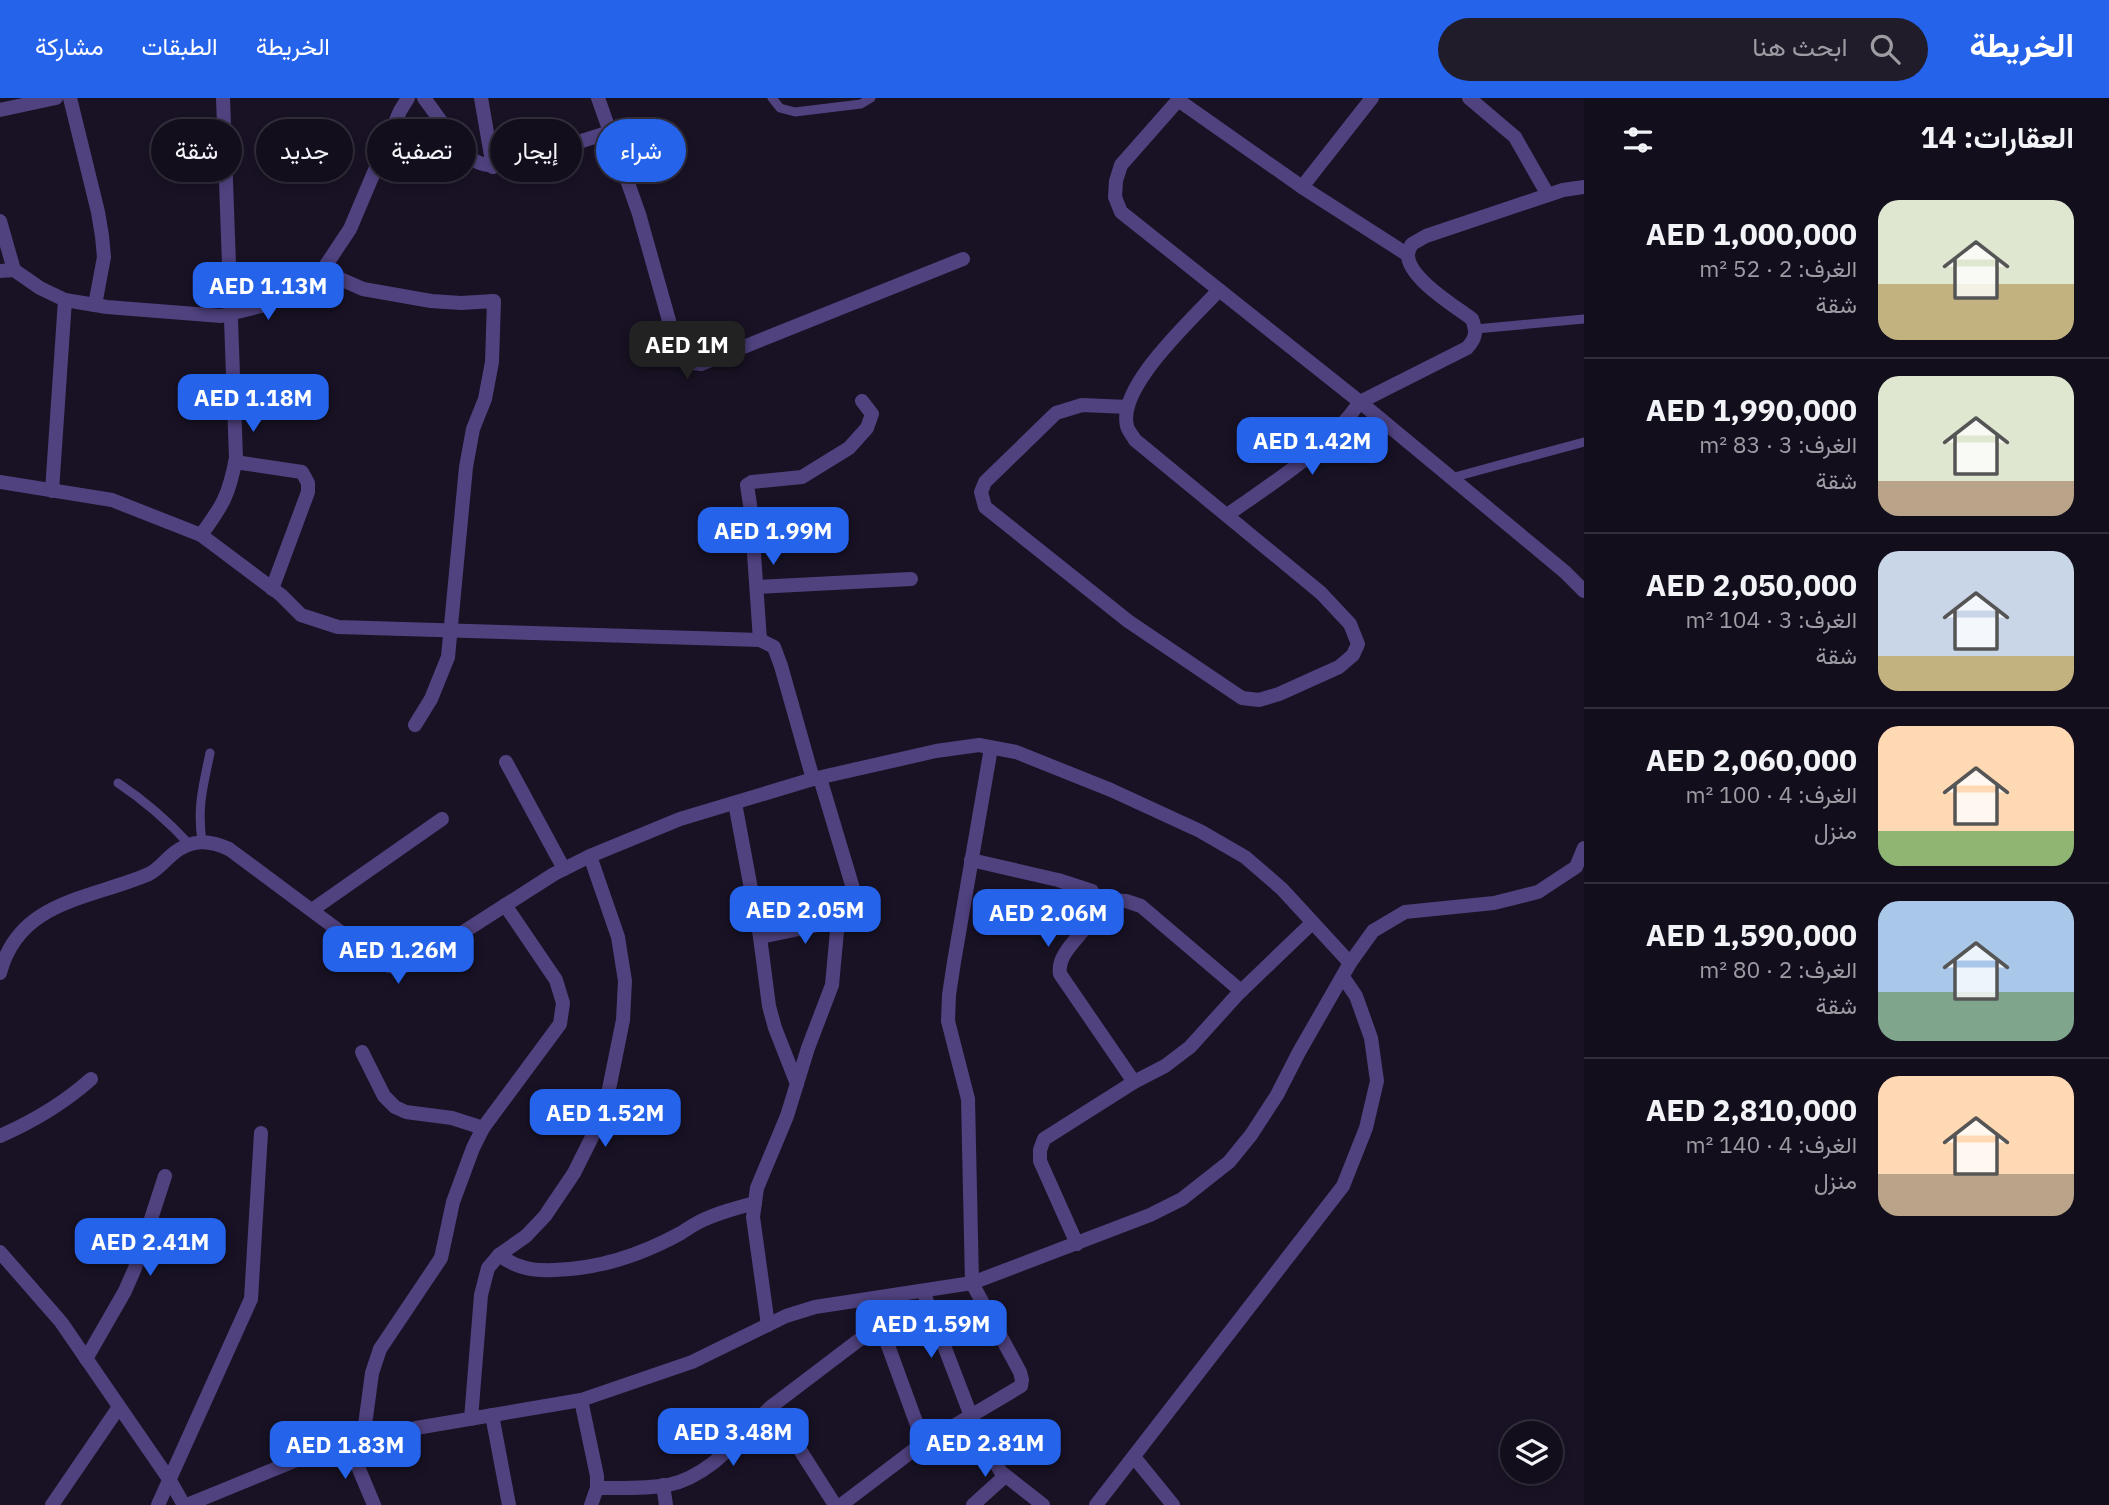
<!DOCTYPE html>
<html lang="ar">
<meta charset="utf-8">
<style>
body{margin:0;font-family:"IBM Plex Sans",Vazirmatn,sans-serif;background:#201c29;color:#f1f3f6;direction:rtl;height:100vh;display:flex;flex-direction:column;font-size:26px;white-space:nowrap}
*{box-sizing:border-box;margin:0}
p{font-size:23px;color:#9d9ca3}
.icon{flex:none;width:38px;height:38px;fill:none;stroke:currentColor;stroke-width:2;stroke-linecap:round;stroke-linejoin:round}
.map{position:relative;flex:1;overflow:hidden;direction:ltr}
.side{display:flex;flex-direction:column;background:#130e1c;width:525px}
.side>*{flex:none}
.hud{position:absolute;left:21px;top:21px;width:665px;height:63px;direction:rtl;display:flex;gap:14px}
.controls{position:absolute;left:1500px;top:1323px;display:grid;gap:14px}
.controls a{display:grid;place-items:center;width:63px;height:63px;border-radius:50%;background:#130e1c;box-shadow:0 4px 10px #0003,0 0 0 2px #322e3b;font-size:35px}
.price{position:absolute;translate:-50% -60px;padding:0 16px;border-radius:14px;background:#2563eb;color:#fff;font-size:23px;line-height:46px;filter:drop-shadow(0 2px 4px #0008)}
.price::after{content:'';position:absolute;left:50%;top:42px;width:21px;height:16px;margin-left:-10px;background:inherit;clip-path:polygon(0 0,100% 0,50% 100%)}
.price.current{background:#222;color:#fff}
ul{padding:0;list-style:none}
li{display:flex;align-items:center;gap:21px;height:175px;padding:0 35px}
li+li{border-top:2px solid #322e3b}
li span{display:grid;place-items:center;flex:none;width:196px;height:140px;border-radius:21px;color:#555}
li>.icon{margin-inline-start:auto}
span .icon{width:84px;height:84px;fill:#fffc;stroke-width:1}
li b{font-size:30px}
h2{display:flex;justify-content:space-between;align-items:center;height:84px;padding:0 35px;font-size:30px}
.tag{padding:0 24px;border-radius:32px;background:#130e1c;box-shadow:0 4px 10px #0003,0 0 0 2px #322e3b;font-size:24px;line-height:63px}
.tag.current{background:#2563eb;color:#fff}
header{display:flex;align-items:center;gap:42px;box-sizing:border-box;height:98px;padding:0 35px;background:#2563eb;color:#fff}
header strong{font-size:33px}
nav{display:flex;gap:38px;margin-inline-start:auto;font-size:24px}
.search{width:490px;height:63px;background:#201c29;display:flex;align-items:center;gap:18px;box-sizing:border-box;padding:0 24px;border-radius:38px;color:#9d9ca3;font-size:26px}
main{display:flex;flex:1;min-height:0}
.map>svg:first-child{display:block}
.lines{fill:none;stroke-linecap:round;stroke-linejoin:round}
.lane{stroke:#50427f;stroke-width:9}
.street{stroke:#50427f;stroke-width:14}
</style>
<header>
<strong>الخريطة</strong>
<div class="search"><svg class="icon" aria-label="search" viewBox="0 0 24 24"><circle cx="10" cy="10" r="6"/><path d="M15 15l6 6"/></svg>ابحث هنا</div>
<nav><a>الخريطة</a><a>الطبقات</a><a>مشاركة</a></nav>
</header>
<main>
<section class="side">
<h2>العقارات: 14<svg class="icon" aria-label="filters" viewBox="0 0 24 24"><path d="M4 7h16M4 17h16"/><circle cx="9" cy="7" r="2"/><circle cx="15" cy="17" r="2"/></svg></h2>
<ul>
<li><span style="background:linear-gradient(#dfe7d0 60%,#c2b280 0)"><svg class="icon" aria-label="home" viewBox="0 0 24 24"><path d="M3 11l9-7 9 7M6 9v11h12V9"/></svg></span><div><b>AED 1,000,000</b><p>الغرف: 2 · 52 m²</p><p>شقة</p></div></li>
<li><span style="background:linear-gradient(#dfe7d0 75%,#b9a48a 0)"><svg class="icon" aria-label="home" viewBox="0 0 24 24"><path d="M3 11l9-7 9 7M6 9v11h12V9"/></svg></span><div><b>AED 1,990,000</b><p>الغرف: 3 · 83 m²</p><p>شقة</p></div></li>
<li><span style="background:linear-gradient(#c9d6e8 75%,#c2b280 0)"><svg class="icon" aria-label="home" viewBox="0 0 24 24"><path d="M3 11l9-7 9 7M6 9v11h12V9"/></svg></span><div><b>AED 2,050,000</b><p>الغرف: 3 · 104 m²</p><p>شقة</p></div></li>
<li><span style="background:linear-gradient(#ffd9b3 75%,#8fb573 0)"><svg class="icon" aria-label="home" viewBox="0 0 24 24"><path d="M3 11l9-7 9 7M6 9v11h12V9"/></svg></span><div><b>AED 2,060,000</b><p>الغرف: 4 · 100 m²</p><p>منزل</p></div></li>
<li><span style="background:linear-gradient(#a9c7e8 65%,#7fa58c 0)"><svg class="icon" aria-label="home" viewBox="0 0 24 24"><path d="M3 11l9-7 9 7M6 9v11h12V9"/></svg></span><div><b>AED 1,590,000</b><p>الغرف: 2 · 80 m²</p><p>شقة</p></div></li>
<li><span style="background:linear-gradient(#ffd9b3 70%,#b9a48a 0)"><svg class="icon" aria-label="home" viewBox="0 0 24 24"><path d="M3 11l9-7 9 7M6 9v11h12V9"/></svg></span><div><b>AED 2,810,000</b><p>الغرف: 4 · 140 m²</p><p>منزل</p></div></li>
</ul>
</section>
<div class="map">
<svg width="1584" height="1407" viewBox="0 0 1584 1407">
<rect width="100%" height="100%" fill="#191225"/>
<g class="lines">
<g class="lane">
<path d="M772 0 780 10 795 14 861 6 871 0"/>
<path d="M1476 231 1584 221"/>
<path d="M1451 380 1584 344"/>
<path d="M118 685C145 703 168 723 190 747"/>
<path d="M202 744C197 708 203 689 210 655"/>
</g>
<g class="street">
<path d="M70 0 98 114 102 138 104 159 95 207"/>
<path d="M424 0C433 12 442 25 451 37 467 59 476 71 506 67L610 34"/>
<path d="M481 0 493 69"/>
<path d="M598 0 639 116 679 258 686 264 701 266 963 161"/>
<path d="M1180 0 1121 67 1116 83 1115 99 1121 114 1360 304 1565 474 1584 493"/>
<path d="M1469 0 1515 39 1548 97"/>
<path d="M1178 2 1302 89 1408 157"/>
<path d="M0 12 56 0"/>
<path d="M1302 89 1372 0"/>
<path d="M0 123 14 172"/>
<path d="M0 173 14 172 40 190 65 202 107 209 221 218 261 208 289 197 322 173 350 131 400 13 408 0"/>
<path d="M322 173 363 191 431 203 461 205 494 203 492 264 485 301 473 331 466 369 448 559 431 601 415 627"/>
<path d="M1128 309 1082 307 1056 315 985 384 981 394 985 409 1128 523 1242 600 1259 602 1279 596 1339 569 1353 557 1358 546 1350 526 1321 495 1135 342C1133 338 1128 333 1127 328 1117 288 1194 220 1219 192"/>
<path d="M235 364 302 374 308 385V394L272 491"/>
<path d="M0 384 112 402 201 437 281 497 301 517 338 529 760 542 774 549 781 568 813 681"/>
<path d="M52 393 65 202"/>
<path d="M1227 417C1275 383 1326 353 1360 304L1467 250C1476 240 1477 234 1472 221 1455 208 1408 180 1408 157 1408 153 1410 149 1412 146L1426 138 1563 92 1584 89"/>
<path d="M201 437C223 407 229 397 236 360L223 0"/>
<path d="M757 489 911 481"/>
<path d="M760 542 751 413 747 387 752 384 802 379 849 350 867 330 872 316 862 303"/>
<path d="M506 664 564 771"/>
<path d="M735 705 760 839 769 908 775 930 797 986"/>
<path d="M971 762 1058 782 1092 793C1110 826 1055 845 1060 876L1134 984"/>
<path d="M1096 801 1126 803 1141 808 1241 893"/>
<path d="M312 812 442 721"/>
<path d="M760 839 842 822"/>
<path d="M0 875C19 802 91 801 149 776 159 771 165 762 174 755 192 741 209 742 229 751L385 867 398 870 415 865 554 776 590 758 680 721 813 681 936 653 979 647 1016 654 1111 692 1200 733 1245 759 1282 791 1350 865"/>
<path d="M362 954 384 998 395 1009 406 1014 452 1020 483 1030"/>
<path d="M0 1038C34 1023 63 1006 91 981"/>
<path d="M1077 1146 1040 1063V1052L1044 1041 1134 984 1165 968 1190 949 1237 897 1312 825"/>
<path d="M0 1154 61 1224 169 1381 184 1407"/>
<path d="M499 1157C516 1170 533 1173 554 1172 599 1171 641 1157 681 1135 687 1131 693 1127 699 1124 717 1115 736 1110 755 1105"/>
<path d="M923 1193 971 1318"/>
<path d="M871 1201 924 1346"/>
<path d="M768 1227 753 1119 757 1090 787 1018 808 950 832 887 837 833 855 797 820 680"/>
<path d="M86 1261 125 1193 135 1170 165 1078"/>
<path d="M581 1302 597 1378V1390L591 1407"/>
<path d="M772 1308 880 1226"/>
<path d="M492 1317 509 1407"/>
<path d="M967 1320 1001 1374 1043 1407"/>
<path d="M471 1321 481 1197 488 1170 499 1157 526 1138 545 1118 574 1075 592 1039 608 996 623 922 625 883 618 839 590 758"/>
<path d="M363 1342 372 1275 380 1251 441 1160 453 1104 473 1050 483 1030 560 926 563 905 556 882 505 807"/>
<path d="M348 1345 374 1407"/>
<path d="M1134 1359 1173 1407"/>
<path d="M663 1387 666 1407"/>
<path d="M597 1390C620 1390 645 1391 668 1387 712 1378 740 1337 772 1308L835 1407"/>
<path d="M52 1407 119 1309"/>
<path d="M158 1407 251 1201 261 1035"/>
<path d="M187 1407 304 1359 348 1345 416 1330 581 1302 692 1264 786 1218 815 1209 972 1185 1150 1117 1182 1101 1229 1064 1251 1037 1277 997 1299 954 1350 865 1373 833 1405 814 1494 805 1538 794 1576 769 1584 750"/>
<path d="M841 1407 915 1351 1021 1288 1022 1282 1020 1274 972 1185 968 1001 948 923 949 897 954 864 991 650"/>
<path d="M973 1407 1005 1378"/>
<path d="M1096 1407 1343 1088 1366 1030 1377 983 1371 940 1356 898 1343 879"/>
</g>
</g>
</svg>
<div class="controls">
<a><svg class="icon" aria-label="layers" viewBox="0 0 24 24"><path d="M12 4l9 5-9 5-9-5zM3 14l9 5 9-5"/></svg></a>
</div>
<b class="price" style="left:268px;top:224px">AED 1.13M</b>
<b class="price current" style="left:687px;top:283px">AED 1M</b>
<b class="price" style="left:253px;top:336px">AED 1.18M</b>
<b class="price" style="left:1312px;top:379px">AED 1.42M</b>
<b class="price" style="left:773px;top:469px">AED 1.99M</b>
<b class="price" style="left:805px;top:848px">AED 2.05M</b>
<b class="price" style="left:1048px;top:851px">AED 2.06M</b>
<b class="price" style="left:398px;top:888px">AED 1.26M</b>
<b class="price" style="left:605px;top:1051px">AED 1.52M</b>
<b class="price" style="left:150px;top:1180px">AED 2.41M</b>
<b class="price" style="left:931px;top:1262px">AED 1.59M</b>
<b class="price" style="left:733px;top:1370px">AED 3.48M</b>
<b class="price" style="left:985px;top:1381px">AED 2.81M</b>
<b class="price" style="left:345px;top:1383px">AED 1.83M</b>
<div class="hud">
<a class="tag current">شراء</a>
<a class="tag">إيجار</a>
<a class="tag">تصفية</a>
<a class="tag">جديد</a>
<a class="tag">شقة</a>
</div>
</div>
</main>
